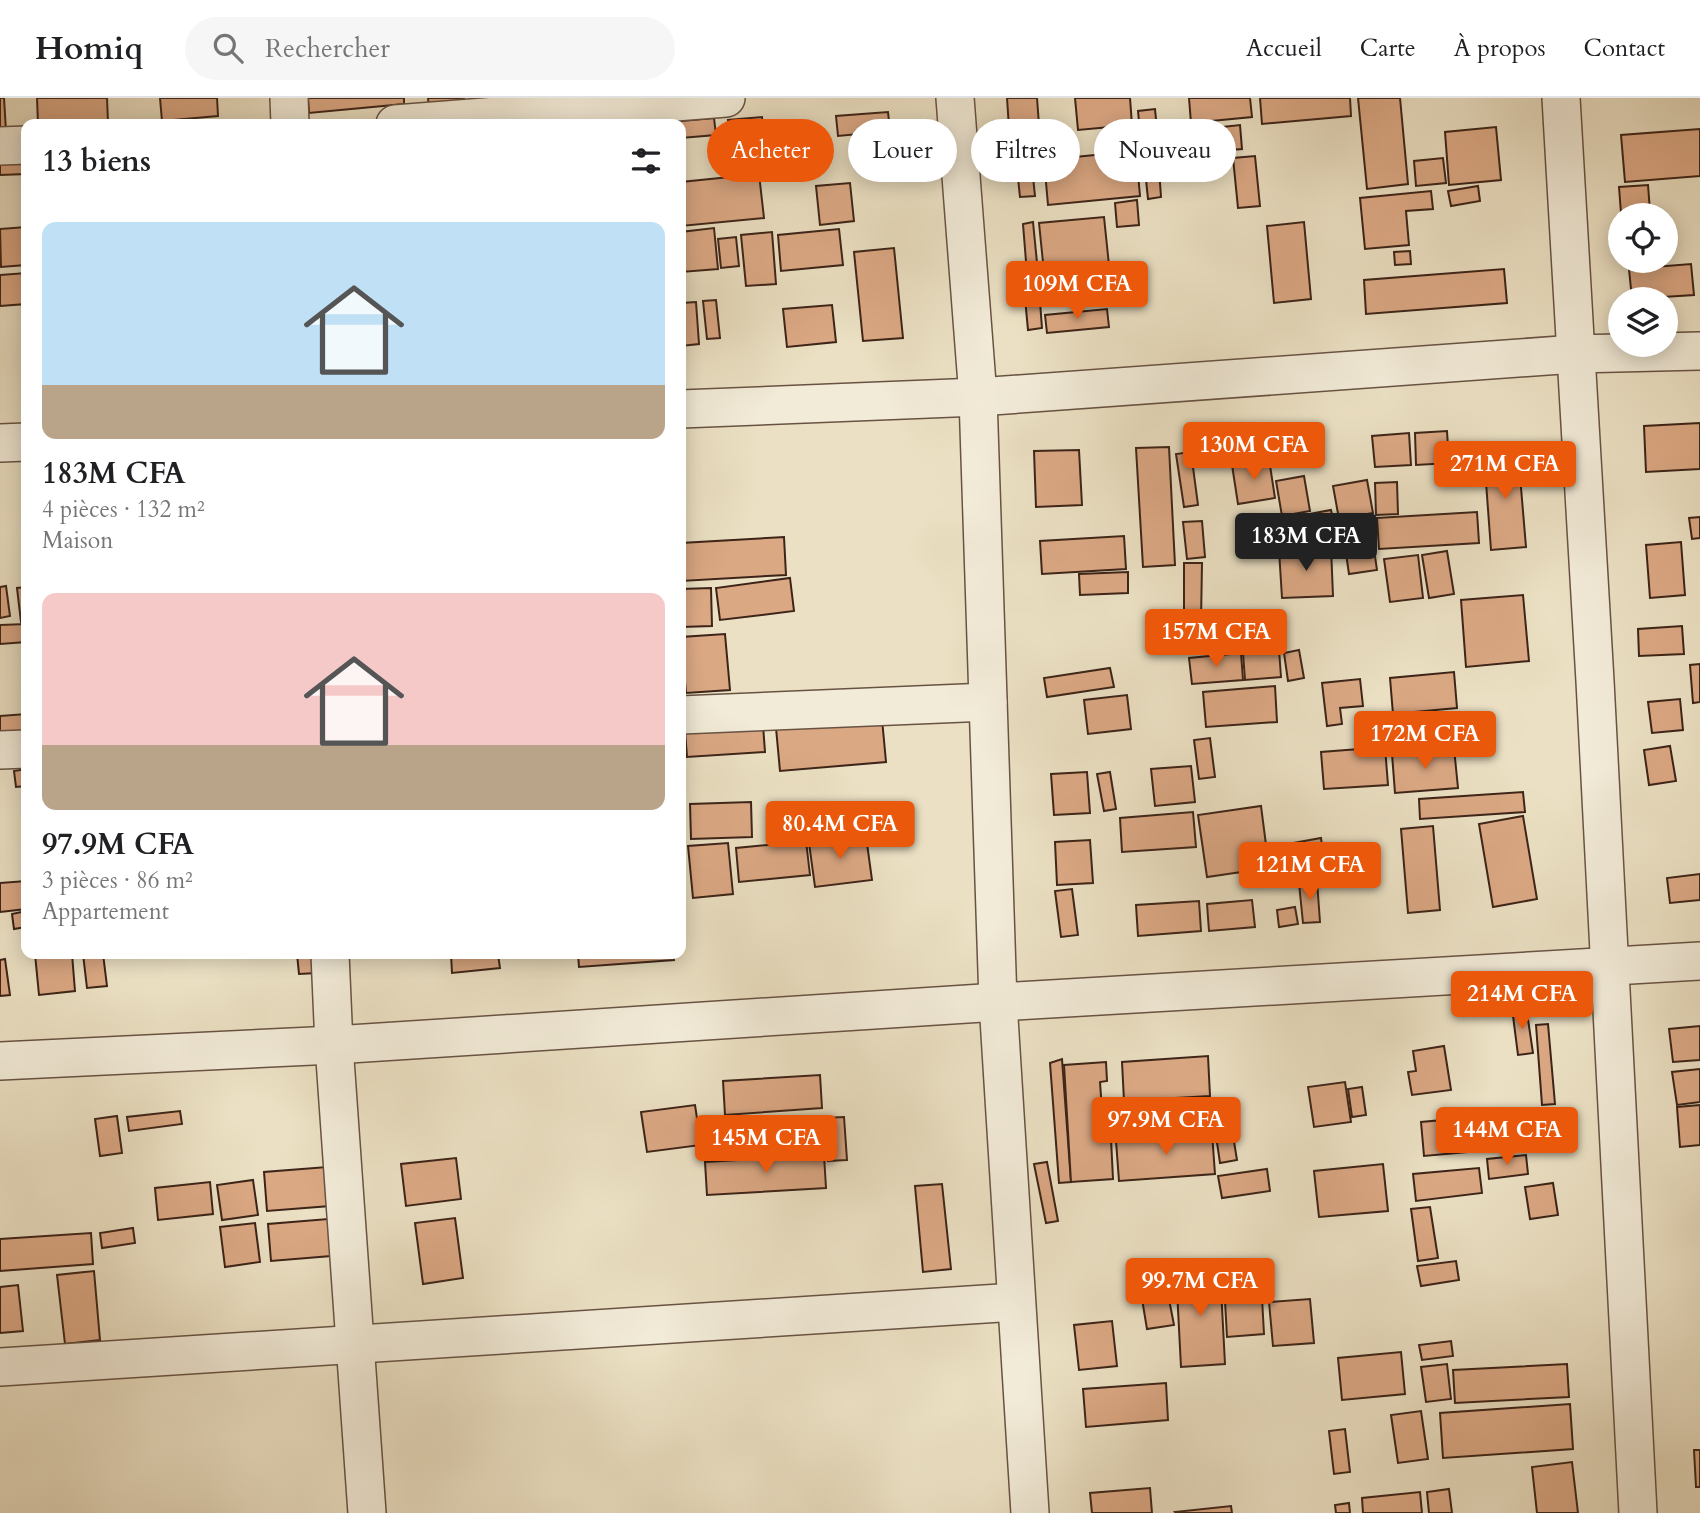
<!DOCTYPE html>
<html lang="fr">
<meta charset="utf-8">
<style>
body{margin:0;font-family:Cardo,serif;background:#f6f6f6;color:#202124;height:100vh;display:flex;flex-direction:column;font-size:26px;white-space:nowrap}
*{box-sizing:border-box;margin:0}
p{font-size:23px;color:#757577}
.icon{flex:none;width:38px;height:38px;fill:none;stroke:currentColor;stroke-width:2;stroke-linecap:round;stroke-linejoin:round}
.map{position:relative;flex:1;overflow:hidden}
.panel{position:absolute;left:21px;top:21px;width:665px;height:840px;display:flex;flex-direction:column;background:#fff;border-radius:14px;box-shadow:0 4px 18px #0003}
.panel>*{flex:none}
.guide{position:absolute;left:707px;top:21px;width:665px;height:63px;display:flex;gap:14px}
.fabs{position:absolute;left:1608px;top:105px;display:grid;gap:14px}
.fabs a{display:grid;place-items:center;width:70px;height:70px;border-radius:50%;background:#fff;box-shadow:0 4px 18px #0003;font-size:35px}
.price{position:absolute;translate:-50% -60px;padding:0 16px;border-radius:7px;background:#ea580c;color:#fff;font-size:23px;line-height:46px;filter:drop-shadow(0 2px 4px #0008)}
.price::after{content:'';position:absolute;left:50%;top:42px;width:21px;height:16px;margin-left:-10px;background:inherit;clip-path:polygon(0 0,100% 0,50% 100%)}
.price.current{background:#222;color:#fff}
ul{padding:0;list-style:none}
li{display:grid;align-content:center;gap:14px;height:371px;padding:0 21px}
li span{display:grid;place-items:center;height:217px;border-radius:14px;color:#555}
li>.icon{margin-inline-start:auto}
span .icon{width:126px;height:126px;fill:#fffc;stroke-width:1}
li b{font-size:30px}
h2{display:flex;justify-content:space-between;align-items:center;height:84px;padding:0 21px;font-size:30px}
.chip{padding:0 24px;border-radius:32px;background:#fff;box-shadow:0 4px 18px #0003;font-size:24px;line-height:63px}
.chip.current{background:#ea580c;color:#fff}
header{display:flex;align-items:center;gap:42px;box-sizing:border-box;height:98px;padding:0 35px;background:#fff;border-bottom:2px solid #e0e0e0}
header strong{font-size:33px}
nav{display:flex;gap:38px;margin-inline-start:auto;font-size:24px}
.search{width:490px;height:63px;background:#f6f6f6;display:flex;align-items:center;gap:18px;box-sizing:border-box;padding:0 24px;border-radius:38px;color:#757577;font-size:26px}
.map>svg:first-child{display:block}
.building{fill:#dba884;stroke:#3d2418;stroke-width:2}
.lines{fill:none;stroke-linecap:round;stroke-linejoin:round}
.street-casing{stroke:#685343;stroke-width:40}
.street{stroke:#f2ebd8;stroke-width:37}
</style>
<header>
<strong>Homiq</strong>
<div class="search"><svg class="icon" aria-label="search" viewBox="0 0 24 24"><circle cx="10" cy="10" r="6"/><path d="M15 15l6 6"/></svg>Rechercher</div>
<nav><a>Accueil</a><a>Carte</a><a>À propos</a><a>Contact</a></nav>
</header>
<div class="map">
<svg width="1700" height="1415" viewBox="0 0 1700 1415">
<rect width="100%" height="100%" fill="#ebe0c3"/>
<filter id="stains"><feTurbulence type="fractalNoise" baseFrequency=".00286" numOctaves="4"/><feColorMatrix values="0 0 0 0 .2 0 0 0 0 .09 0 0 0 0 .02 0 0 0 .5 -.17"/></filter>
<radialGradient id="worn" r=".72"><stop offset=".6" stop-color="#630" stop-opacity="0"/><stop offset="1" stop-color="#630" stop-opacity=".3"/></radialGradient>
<g class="building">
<path d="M0 0H4L6 33 0 34Z"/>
<path d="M37 0H107L108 24 38 26Z"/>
<path d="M160 0H217L218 18 162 23Z"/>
<path d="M308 0H404V6L309 15Z"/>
<path d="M428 0H464L465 5 429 9Z"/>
<path d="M1007 0H1037L1039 27 1009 30Z"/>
<path d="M1075 0H1130L1132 27 1078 32Z"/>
<path d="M1189 0H1250L1252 19 1191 25Z"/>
<path d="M1260 0H1350L1351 18 1262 26Z"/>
<path d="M1358 0H1400L1408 86 1367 91Z"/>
<path d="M1155 11 1158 42 1141 44 1138 13Z"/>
<path d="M888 14 890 33 838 38 836 18Z"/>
<path d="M762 19 767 69 733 72 728 22Z"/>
<path d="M714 20 716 37 681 40V26H648Z"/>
<path d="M1240 27 1242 51 1206 54 1204 31Z"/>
<path d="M1496 29 1501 82 1449 87 1445 34Z"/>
<path d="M1700 31V78L1625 84 1621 37Z"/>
<path d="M1136 53 1140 98 1048 107 1044 62Z"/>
<path d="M1255 58 1260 108 1238 110 1233 60Z"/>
<path d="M1031 60 1035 98 1020 99 1016 61Z"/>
<path d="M1443 60 1446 85 1416 88 1414 63Z"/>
<path d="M26 61V76L0 77V63Z"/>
<path d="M1159 71 1161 99 1148 101 1145 72Z"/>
<path d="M759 76 764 120 681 128V84Z"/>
<path d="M850 85 854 123 820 127 816 88Z"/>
<path d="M1648 87 1650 113 1621 115 1619 89Z"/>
<path d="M1478 88 1480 103 1451 108 1448 93Z"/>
<path d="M1431 93 1433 111 1406 113 1409 147 1365 151 1360 100Z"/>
<path d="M1137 102 1139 127 1117 129 1115 105Z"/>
<path d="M1104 119 1110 177 1045 184 1039 125Z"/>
<path d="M1033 124 1038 175 1027 176 1023 126Z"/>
<path d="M1304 124 1311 201 1274 205 1267 128Z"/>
<path d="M26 129V167L1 169 0 131Z"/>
<path d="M714 130 718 171 681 174V134Z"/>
<path d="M839 131 843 167 781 173 778 137Z"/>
<path d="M772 134 776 186 746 188 741 137Z"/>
<path d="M736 139 739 168 721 170 718 141Z"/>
<path d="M894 150 903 240 863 243 854 154Z"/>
<path d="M1410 153 1411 166 1395 167 1394 154Z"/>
<path d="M1691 166 1694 197 1632 201 1629 171Z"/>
<path d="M1504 171 1507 205 1366 216 1364 182Z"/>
<path d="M26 175V206L0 208V177Z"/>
<path d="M1038 178 1042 230 1028 232 1023 179Z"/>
<path d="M716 202 720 240 707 241 703 203Z"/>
<path d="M696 204 699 246 681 248V205Z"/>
<path d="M832 207 836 244 787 249 783 211Z"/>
<path d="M1107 211 1109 229 1047 235 1045 217Z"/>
<path d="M1700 325V371L1646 374 1644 328Z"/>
<path d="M1447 333 1449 365 1416 367 1415 335Z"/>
<path d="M1409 335 1411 367 1375 369 1372 338Z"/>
<path d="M1169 349 1175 467 1143 469 1136 350Z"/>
<path d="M1079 352 1082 407 1036 409 1034 353Z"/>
<path d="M1191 354 1198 407 1184 409 1176 356Z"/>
<path d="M1518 354 1526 449 1491 452 1484 357Z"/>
<path d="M1269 361 1275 400 1238 406 1232 367Z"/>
<path d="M1304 378 1310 413 1282 418 1276 383Z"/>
<path d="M1367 382 1373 415 1339 421 1333 388Z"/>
<path d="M1397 384 1398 416 1376 417 1375 385Z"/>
<path d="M1331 412 1337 440 1314 444 1309 416Z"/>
<path d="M1477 414 1479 445 1379 451 1377 420Z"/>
<path d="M1700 419V440L1692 441 1689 420Z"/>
<path d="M1202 423 1205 459 1187 461 1183 424Z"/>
<path d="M1124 438 1126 471 1042 476 1040 443Z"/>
<path d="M1372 438 1377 472 1349 476 1344 442Z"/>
<path d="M784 439 786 477 681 483V445Z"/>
<path d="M1681 444 1685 497 1650 500 1646 447Z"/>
<path d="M1331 449 1333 498 1282 500 1279 452Z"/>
<path d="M1447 453 1454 496 1429 500 1422 457Z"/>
<path d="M1418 457 1423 500 1390 504 1384 461Z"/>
<path d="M1184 465H1202L1201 524H1184Z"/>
<path d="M1128 474V495L1080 497 1079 476Z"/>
<path d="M790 480 794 513 720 522 716 490Z"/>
<path d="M6 488 10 518 0 520V489Z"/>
<path d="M26 489V524H21L17 490Z"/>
<path d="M711 490 712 528 681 529V491Z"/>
<path d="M1523 497 1529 563 1466 569 1461 502Z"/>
<path d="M1277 524 1281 579 1245 582 1241 528Z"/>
<path d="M26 526V544L0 546V527Z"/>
<path d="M1682 528 1684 556 1639 558 1638 531Z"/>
<path d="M725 536 730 592 686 595 681 539Z"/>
<path d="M1299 552 1304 580 1288 583 1284 555Z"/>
<path d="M1241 555 1243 582 1192 586 1189 560Z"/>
<path d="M1700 566V604L1693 605 1690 567Z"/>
<path d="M1110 570 1114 589 1047 599 1044 580Z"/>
<path d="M1454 574 1457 610 1393 616 1390 580Z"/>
<path d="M1360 581 1363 608 1340 610 1342 626 1327 628 1322 585Z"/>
<path d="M1275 588 1277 624 1206 629 1203 594Z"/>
<path d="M1127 597 1131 631 1088 636 1084 602Z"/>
<path d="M1680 601 1683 632 1652 635 1648 604Z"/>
<path d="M26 616V635L0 637V618Z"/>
<path d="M882 621 886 664 780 673 776 630Z"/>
<path d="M763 627 765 654 687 659 685 633Z"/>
<path d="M1210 640 1215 679 1199 681 1194 642Z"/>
<path d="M1670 648 1676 683 1649 687 1644 652Z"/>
<path d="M1385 649 1388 687 1324 691 1321 654Z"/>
<path d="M1454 650 1458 690 1395 695 1392 656Z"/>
<path d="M1191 668 1195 704 1155 708 1151 671Z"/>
<path d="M26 671V688L16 689 14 673Z"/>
<path d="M1087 674 1090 715 1054 717 1051 676Z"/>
<path d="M1110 674 1116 711 1104 713 1097 676Z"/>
<path d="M1523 694 1525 714 1420 721 1419 701Z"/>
<path d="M683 702 685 741 681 742V703Z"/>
<path d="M751 704 752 739 691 741 690 706Z"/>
<path d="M1261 708 1269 770 1207 779 1198 717Z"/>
<path d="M1193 714 1196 749 1122 754 1120 720Z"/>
<path d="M1523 718 1537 801 1493 809 1479 726Z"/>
<path d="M1433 728 1440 812 1408 815 1401 731Z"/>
<path d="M866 738 872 782 815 789 809 745Z"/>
<path d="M1321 740 1323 755 1329 754 1332 775 1299 780 1293 745Z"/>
<path d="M1090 742 1093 785 1057 787 1055 744Z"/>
<path d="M806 743 810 777 739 784 736 750Z"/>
<path d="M728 745 733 796 693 800 688 748Z"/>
<path d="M1700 776V802L1670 805 1667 780Z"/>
<path d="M26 783V811L0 814V785Z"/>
<path d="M1317 783 1320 824 1303 825 1299 785Z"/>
<path d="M1072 791 1078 837 1061 839 1055 793Z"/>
<path d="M1252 802 1255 829 1209 833 1207 806Z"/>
<path d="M1199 803 1201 833 1138 838 1136 807Z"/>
<path d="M1295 809 1298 826 1279 829 1277 812Z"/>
<path d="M26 813V829L14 831 12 816Z"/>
<path d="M35 856H72L75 893 39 897Z"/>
<path d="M83 856H103L107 888 87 890Z"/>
<path d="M297 856H315L317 875 299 876Z"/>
<path d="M451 856H498L500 870 452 875Z"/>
<path d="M578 856H673L674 862 579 869Z"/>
<path d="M5 861 10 897 0 898V862Z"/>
<path d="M1526 908 1533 955 1518 957 1512 910Z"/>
<path d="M1548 926 1555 1006 1542 1007 1536 927Z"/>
<path d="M1700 928V962L1673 964 1669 931Z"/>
<path d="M1444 948 1451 992 1412 997 1408 974 1416 973 1413 953Z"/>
<path d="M1208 958 1210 998 1124 1003 1122 964Z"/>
<path d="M1062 961 1071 1084 1059 1085 1050 965Z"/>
<path d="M1106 964 1107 983 1100 984 1104 1041H1111L1113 1081 1071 1084 1064 967Z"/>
<path d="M1700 971V1004L1677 1007 1672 974Z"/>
<path d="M820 977 822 1010 725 1017 723 983Z"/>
<path d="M1345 984 1351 1024 1314 1029 1308 989Z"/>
<path d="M1362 989 1366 1017 1352 1019 1348 991Z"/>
<path d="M695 1007 701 1047 647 1054 641 1014Z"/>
<path d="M1228 1007 1237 1062 1220 1065 1212 1010Z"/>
<path d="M1700 1007V1047L1680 1049 1677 1009Z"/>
<path d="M180 1013 182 1026 129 1033 127 1019Z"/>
<path d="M1509 1016 1512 1050 1424 1058 1421 1024Z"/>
<path d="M117 1018 122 1055 100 1058 95 1021Z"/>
<path d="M844 1019 847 1062 828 1063 824 1020Z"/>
<path d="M1212 1035 1215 1076 1119 1083 1116 1043Z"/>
<path d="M824 1057 826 1090 707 1097 705 1064Z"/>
<path d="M1526 1057 1528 1076 1489 1081 1487 1061Z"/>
<path d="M456 1060 461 1101 406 1108 401 1066Z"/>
<path d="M1047 1064 1058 1123 1046 1125 1034 1066Z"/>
<path d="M1383 1066 1388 1113 1319 1119 1314 1073Z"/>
<path d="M327 1069 330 1108 267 1113 264 1074Z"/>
<path d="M1479 1070 1482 1095 1416 1103 1413 1076Z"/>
<path d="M1267 1071 1270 1093 1222 1100 1218 1078Z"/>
<path d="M253 1082 258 1117 222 1122 217 1087Z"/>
<path d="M210 1084 213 1116 158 1122 155 1090Z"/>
<path d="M1553 1085 1558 1117 1530 1121 1525 1089Z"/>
<path d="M942 1086 951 1171 923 1174 915 1088Z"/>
<path d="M1430 1109 1438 1160 1418 1163 1411 1111Z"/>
<path d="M455 1120 463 1180 423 1186 415 1125Z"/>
<path d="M328 1121 331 1158 271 1163 268 1126Z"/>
<path d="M255 1125 260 1164 225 1169 220 1129Z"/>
<path d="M133 1130 135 1145 102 1150 100 1135Z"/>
<path d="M91 1135 93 1166 0 1173V1141Z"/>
<path d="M1456 1163 1459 1182 1421 1188 1417 1168Z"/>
<path d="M1220 1171 1225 1266 1181 1269 1176 1173Z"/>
<path d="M94 1173 100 1242 65 1246 57 1177Z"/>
<path d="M18 1187 23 1233 0 1235V1189Z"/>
<path d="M1168 1196 1174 1227 1147 1231 1142 1201Z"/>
<path d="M1262 1200 1264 1236 1227 1239 1225 1203Z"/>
<path d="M1310 1201 1314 1245 1273 1248 1269 1204Z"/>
<path d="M1112 1223 1117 1268 1079 1272 1074 1227Z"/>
<path d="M1451 1243 1453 1258 1422 1262 1419 1247Z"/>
<path d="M1401 1254 1405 1296 1342 1302 1338 1260Z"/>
<path d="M1447 1266 1451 1301 1426 1304 1421 1269Z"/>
<path d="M1567 1266 1569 1299 1455 1305 1453 1272Z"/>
<path d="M1166 1285 1168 1322 1086 1329 1083 1291Z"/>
<path d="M1570 1306 1573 1351 1443 1360 1440 1315Z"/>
<path d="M1421 1313 1428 1361 1398 1365 1391 1317Z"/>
<path d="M1345 1331 1350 1374 1334 1376 1329 1333Z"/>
<path d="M1694 1352H1700V1389H1696Z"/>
<path d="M1572 1364 1578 1415H1537L1532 1369Z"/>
<path d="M1150 1390 1152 1415H1092L1090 1395Z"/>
<path d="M1449 1391 1452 1415H1429L1427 1394Z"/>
<path d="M1420 1394 1422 1415H1363L1362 1400Z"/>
<path d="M1349 1405 1350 1415H1336L1335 1407Z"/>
<path d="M1231 1408 1232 1415H1176L1175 1414Z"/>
</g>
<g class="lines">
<defs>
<g id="street">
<path d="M289 0 290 26"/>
<path d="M955 0 978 299 998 904 1030 1415"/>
<path d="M1561 0 1595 583 1638 1415"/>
<path d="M395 26 726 0"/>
<path d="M0 48 26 47"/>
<path d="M681 311 978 299 1575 256 1700 253"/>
<path d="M0 345 26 344"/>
<path d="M681 617 988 604"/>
<path d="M0 652 26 651"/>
<path d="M330 856 334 947 367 1415"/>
<path d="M0 963 334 947 998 904 1700 863"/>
<path d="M0 1269 1016 1204"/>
</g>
</defs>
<use href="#street" class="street-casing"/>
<use href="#street" class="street"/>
</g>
<rect width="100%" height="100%" filter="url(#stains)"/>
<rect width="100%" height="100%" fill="url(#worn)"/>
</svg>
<div class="fabs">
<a><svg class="icon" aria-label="locate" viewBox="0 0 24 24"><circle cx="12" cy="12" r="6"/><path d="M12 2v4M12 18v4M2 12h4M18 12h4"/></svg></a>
<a><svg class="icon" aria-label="layers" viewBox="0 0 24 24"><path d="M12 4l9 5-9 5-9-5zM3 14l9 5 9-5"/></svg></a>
</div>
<b class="price" style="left:1077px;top:223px">109M CFA</b>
<b class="price" style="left:1254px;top:384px">130M CFA</b>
<b class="price" style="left:1505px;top:403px">271M CFA</b>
<b class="price current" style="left:1306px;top:475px">183M CFA</b>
<b class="price" style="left:1216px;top:571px">157M CFA</b>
<b class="price" style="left:1425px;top:673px">172M CFA</b>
<b class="price" style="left:840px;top:763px">80.4M CFA</b>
<b class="price" style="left:1310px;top:804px">121M CFA</b>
<b class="price" style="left:1522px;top:933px">214M CFA</b>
<b class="price" style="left:1166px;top:1059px">97.9M CFA</b>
<b class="price" style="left:1507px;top:1069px">144M CFA</b>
<b class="price" style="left:766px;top:1077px">145M CFA</b>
<b class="price" style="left:1200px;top:1220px">99.7M CFA</b>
<div class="guide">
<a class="chip current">Acheter</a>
<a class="chip">Louer</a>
<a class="chip">Filtres</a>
<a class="chip">Nouveau</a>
</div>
<section class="panel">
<h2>13 biens<svg class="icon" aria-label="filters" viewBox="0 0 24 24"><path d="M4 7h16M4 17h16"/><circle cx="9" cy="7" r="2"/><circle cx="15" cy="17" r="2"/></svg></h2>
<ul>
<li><span style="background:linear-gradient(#bfe0f5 75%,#b9a48a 0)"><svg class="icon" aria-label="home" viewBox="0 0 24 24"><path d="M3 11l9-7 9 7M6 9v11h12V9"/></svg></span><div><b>183M CFA</b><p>4 pièces · 132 m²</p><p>Maison</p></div></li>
<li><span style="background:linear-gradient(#f6c9c9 70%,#b9a48a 0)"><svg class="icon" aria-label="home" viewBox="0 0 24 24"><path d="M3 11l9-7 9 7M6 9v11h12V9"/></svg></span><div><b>97.9M CFA</b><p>3 pièces · 86 m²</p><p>Appartement</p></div></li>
</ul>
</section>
</div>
